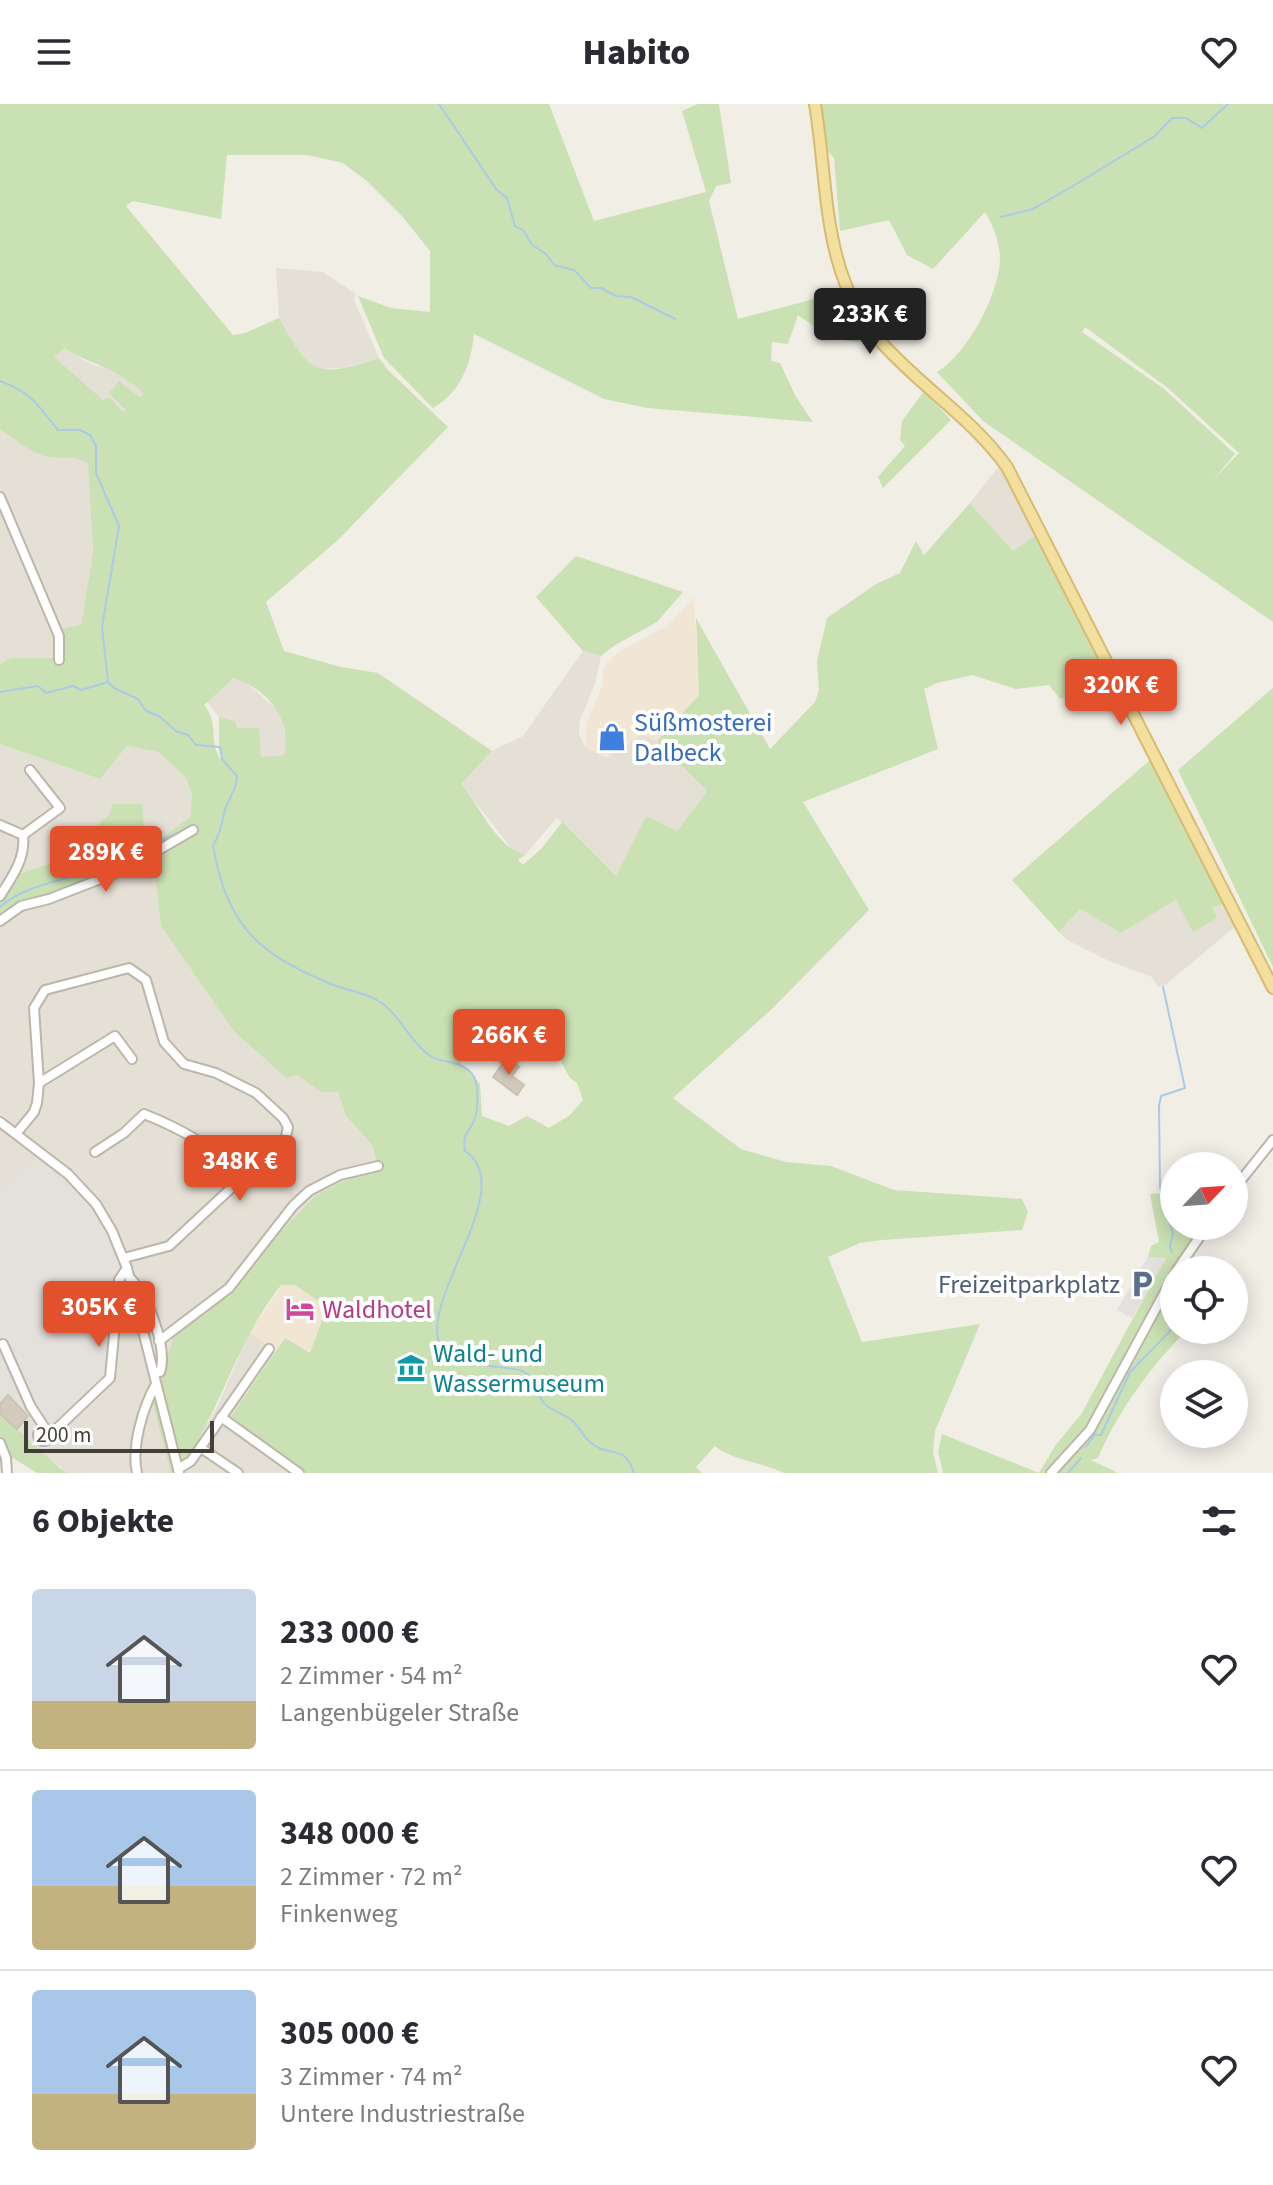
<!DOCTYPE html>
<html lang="de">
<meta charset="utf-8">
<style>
body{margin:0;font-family:"Source Sans 3",sans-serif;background:#f7f7f7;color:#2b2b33;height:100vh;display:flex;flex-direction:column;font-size:30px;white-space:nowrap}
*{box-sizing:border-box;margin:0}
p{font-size:26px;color:#7c7c81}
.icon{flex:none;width:44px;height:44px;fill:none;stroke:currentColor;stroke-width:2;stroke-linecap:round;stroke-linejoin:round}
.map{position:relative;height:1369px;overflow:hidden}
.drawer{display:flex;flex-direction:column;background:#fff;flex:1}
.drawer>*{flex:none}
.needle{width:52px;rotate:65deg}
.fabs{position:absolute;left:1160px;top:1048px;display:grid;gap:16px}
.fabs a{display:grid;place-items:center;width:88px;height:88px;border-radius:50%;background:#fff;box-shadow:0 4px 20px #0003;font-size:40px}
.scale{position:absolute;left:24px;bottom:20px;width:190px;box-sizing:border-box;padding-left:8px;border:4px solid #433f36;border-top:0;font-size:22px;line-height:28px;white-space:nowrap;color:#433f36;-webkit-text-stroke:6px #fff;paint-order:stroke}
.price{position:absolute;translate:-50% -68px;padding:0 18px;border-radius:8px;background:#e2512c;color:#fff;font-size:26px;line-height:52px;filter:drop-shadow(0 2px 4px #0008)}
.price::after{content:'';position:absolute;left:50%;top:48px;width:24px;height:18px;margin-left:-12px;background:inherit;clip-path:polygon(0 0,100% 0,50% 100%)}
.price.on{background:#222;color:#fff}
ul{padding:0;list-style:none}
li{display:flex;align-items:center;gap:24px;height:200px;padding:0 32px}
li+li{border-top:2px solid #e1e1e2}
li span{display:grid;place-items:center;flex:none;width:224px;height:160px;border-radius:8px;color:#555}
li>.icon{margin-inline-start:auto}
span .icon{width:96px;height:96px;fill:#fffc;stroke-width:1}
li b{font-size:34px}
h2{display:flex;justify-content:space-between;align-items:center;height:96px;padding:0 32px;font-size:34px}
header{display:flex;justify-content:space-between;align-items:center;height:104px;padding:0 32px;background:#fff;font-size:36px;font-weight:800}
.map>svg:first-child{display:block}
.residential{fill:#e5e0d5}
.commercial{fill:#f1e6d4}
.industrial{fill:#e4e0db}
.green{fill:#cae1b3;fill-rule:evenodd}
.parking{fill:#e3e1de}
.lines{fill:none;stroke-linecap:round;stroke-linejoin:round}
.stream{stroke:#a9cbe8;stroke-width:2}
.building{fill:#d2cbbd;stroke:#cbc3b1;stroke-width:2}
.minor-casing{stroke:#bcb6aa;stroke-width:12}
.major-casing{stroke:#d6bc70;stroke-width:14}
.minor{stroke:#fff;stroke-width:8}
.major{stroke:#f3df9e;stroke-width:10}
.labels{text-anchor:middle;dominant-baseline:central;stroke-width:8;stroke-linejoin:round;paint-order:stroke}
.shop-label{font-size:26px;fill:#366cbe;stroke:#fff;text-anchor:start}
.service-label{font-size:26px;fill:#4e5e75;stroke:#fff;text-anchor:end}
.hotel-label{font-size:26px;fill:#b23c85;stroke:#fff;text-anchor:start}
.culture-label{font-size:26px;fill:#0d838f;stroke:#fff;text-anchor:start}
</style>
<header><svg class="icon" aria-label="menu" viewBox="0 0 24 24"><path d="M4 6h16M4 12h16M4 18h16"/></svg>Habito<svg class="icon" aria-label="heart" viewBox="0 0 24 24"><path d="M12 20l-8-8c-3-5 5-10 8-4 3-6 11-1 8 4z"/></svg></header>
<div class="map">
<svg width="1273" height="1369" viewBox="0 0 1273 1369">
<rect width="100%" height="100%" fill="#f1eee6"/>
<g class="residential">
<path d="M276 164 323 168 356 190 354 196 379 254 343 264 318 265 302 255 279 214Z"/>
<path d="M64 244 91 260 121 269 145 289 140 293 119 277 127 305 123 307 104 297 53 253Z"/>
<path d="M0 325 39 350 52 353 75 351 88 360 93 448 81 521 64 532 61 555 11 554 0 560Z"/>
<path d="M999 362 1037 430 1013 447 970 399Z"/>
<path d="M583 547 601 552 595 580 580 616 579 630 586 644 607 654 642 630 657 637 707 687 677 727 646 712 616 772 557 714 525 751 514 748 461 680 492 647 523 632Z"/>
<path d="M234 574 247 579 281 609 286 638 284 651 261 653 236 624 235 617 219 613 207 598Z"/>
<path d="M0 640 100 675 127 642 160 648 186 674 192 691 190 713 164 732 145 738 109 711 87 730 96 744 21 769 0 797Z"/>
<path d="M154 760 161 822 297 971 321 987 338 988 346 1012 372 1041 377 1058 315 1092 153 1301 171 1369H68L45 1351 108 1286 38 1055 0 1094V814L97 776 146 767Z"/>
<path d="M1176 796 1212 804 1226 799 1237 821 1165 881 1158 883 1152 873 1109 857 1067 836 1059 828 1080 805 1121 829Z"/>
<path d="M250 1228 275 1248 228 1316 305 1369H178L217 1303Z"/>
</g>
<g class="commercial">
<path d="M694 493 699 591 657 637 641 630 607 654 586 644V620L602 582 604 563 619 547 667 522Z"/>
<path d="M282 1181H295L327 1203 310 1250 285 1234 275 1248 250 1228Z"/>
</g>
<path class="industrial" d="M38 1055 88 1101 119 1157 108 1286 45 1351 0 1310V1094Z"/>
<g class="green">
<path d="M0 0H549L594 117 706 88 682 7 698 0H719L731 79 716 82 709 97 738 215 840 188 850 214 871 236C845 244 819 226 798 211L788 240 772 238 771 257 780 259 796 293 813 318 647 304 604 295 474 230C471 260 461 288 433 304L384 254 358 192 391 204 430 208V147L402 112 368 78 343 59 308 51H227L221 115 133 97 126 102 233 231 245 229 279 214C310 270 315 275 379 254L388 266 448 323 338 436 266 498 284 547 341 563 378 569 492 647 461 680C480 702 496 743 525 751L518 756 523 761 542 744 562 718 616 772 646 712 677 727 707 687 657 637 699 591 696 514 770 645 815 598 819 586 817 557 827 514 876 480 900 469 916 437 924 451 970 399 1013 447 1037 430 1108 575 1060 595 1049 581 1016 585 972 571 937 579 924 585 938 645 803 698 869 806 773 904 673 994 741 1045 786 1058 831 1062 894 1086 1022 1095 1028 1108 1022 1126 882 1136 860 1139 828 1153 862 1238 980 1220 935 1327 933 1348 938 1369H784C763 1359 729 1355 715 1342L696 1363 702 1369H305L228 1316 285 1234 310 1249 327 1203 295 1181H281C236 1238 220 1309 178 1369H171L153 1301 174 1232 218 1194 315 1092 377 1058 372 1041 346 1012 338 988H321L297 971 286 974 234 927 161 822 154 761 146 767 97 776 0 814V797L21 769 95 745 87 730 109 711 112 700H142L145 738 164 732 190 713 192 691 186 674 159 648 127 642 100 675 0 640V560L11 554H61L64 532 60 525 81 521 93 448 88 360C73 350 67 355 51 353 33 351 15 335 0 325ZM64 244C93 262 119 264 144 290L140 293 119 277 109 289 126 306 122 307 109 293 103 296 54 253ZM234 574C268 586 292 614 284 651L261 653 259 624H237L235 617 219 613V643L223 652 221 656C208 637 220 620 204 601ZM500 927 527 929 554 945 570 974 577 979 583 996 570 1011 549 1024 527 1012 509 1022 482 1012 480 980 461 959C463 938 482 931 500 927Z"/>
<path d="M821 0H1273V518L983 317 937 268C967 250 999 191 1000 155 1000 139 993 121 985 108L933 165 907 151 889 116 840 127 834 54 828 47ZM1085 223 1169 285 1239 349 1213 376 1235 350 1163 284 1082 228Z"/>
<path d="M924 287 951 316 883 384 878 373 905 342 900 336 902 317Z"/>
<path d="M576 452 683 488 657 518 615 541 601 552 583 547 536 493Z"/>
<path d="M1273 584V863L1178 666Z"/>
<path d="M1150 656 1226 799 1212 804 1217 814 1193 828 1176 796 1121 829 1080 805 1059 828 1012 776Z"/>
<path d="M1165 1089 1174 1109V1122H1212L1184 1166H1174V1226H1187C1151 1262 1118 1307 1098 1354L1091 1356 1118 1369H943L938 1347 942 1330 1039 1369 1055 1342 1082 1309 1165 1155 1148 1153 1151 1142 1159 1138 1150 1090Z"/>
<path d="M0 1310 60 1364 68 1369H37L0 1346Z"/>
</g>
<path class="parking" d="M1148 1153 1166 1154 1132 1214 1117 1206Z"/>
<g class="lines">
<g class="stream">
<path d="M439 0 496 85 507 94 515 122 524 127 532 141 546 150 554 161 574 166 591 184H601L616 192 631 193 675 215"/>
<path d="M1001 113 1033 105 1078 79 1155 32 1172 14H1186L1202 24 1228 0"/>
<path d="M0 277C34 290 36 300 58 326H80L90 331 96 342V369L119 422 102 523 108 578 114 584 138 595 146 607 159 612 176 627 188 631 196 641 220 643 222 655 237 672C237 688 226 696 224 710 221 722 220 730 213 742 227 819 255 848 326 878 345 887 365 887 383 900 401 913 412 941 432 953 443 960 470 956 476 978 478 985 478 1007 475 1014 470 1029 462 1027 465 1047 520 1083 419 1194 440 1241 450 1264 499 1261 519 1266 536 1270 535 1288 543 1298 548 1305 562 1310 569 1314 579 1321 581 1330 589 1337 609 1356 623 1337 634 1369"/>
<path d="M0 588 38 582 46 589 73 582 81 586 108 578"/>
<path d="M0 803C25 781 60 778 91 766 122 755 150 738 182 728"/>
<path d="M1163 883 1185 984 1161 992 1159 1002 1160 1083 1173 1130 1170 1142 1172 1148"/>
<path d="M1086 1343 1094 1331H1101L1130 1268 1174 1223"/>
<path d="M1068 1369 1081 1354"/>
</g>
</g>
<g class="building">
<path d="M507 954 519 963 512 972 524 981 517 991 493 973Z"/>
<path d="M8 1291 28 1312 17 1325 0 1310V1300Z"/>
</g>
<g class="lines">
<defs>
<g id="minor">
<path d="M0 393 59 532V556"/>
<path d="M0 721 23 731C26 754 12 773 0 792"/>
<path d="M23 731 60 704 30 666"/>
<path d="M0 817 21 802 49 795 126 765 193 726"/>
<path d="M39 979 115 932 132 955"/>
<path d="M0 1018 68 1070 96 1100 112 1127 127 1164 179 1369"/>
<path d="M16 1030 34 1008 37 999 39 979 34 904 45 886 129 864 146 876 164 938 184 960 216 969 256 989 283 1014 288 1023 286 1033 169 1142 124 1154"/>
<path d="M95 1048 124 1029 144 1010C182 1025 216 1044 243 1075"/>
<path d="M1234 1085 1273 1036"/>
<path d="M1177 1166 1207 1122"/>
<path d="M131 1175C148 1192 168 1244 160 1268L154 1269"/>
<path d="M159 1237 229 1184 293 1102 309 1087 340 1071 378 1062"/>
<path d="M3 1240 31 1303 45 1324"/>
<path d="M221 1313 299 1369"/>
<circle cx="44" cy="1331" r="6"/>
<path d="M50 1331 110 1274 119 1176 127 1164"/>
<path d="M0 1339 6 1354 7 1369"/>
<path d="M201 1344 238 1369"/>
<path d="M178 1365 191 1357 269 1245"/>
<path d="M137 1369C131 1343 143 1303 156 1280"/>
<path d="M1051 1369 1090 1326 1174 1171"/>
</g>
<path id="major" d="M815 0C829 83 821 172 881 238 921 283 972 314 1007 363L1273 884"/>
</defs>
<use href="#minor" class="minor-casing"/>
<use href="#major" class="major-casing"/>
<use href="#minor" class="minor"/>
<use href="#major" class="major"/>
</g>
<defs>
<symbol id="shop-bare" viewBox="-9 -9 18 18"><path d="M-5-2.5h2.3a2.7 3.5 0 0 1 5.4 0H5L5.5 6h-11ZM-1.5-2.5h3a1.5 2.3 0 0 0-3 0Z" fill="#3f7fe0" stroke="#fff" stroke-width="2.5" paint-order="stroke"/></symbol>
<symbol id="parking-bare" viewBox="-9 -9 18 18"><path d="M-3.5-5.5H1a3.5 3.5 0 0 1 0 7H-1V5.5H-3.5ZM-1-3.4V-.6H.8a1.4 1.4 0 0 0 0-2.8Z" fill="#5c6f8a" stroke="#fff" stroke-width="2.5" paint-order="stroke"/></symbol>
<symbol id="hotel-bare" viewBox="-9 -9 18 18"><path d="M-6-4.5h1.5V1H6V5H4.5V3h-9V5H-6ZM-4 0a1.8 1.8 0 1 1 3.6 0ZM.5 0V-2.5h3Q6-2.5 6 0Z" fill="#d1479c" stroke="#fff" stroke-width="2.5" paint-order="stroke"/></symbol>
<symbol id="museum-bare" viewBox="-9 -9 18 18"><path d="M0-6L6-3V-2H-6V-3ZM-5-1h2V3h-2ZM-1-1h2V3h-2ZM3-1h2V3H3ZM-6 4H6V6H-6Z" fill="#0f9aa8" stroke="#fff" stroke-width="2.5" paint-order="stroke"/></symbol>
</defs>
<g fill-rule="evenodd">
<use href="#shop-bare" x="592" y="613" width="40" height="40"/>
<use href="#parking-bare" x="1122" y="1160" width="40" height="40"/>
<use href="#hotel-bare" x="280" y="1185" width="40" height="40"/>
<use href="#museum-bare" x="391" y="1244" width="40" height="40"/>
</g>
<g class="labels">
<g class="shop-label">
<text x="634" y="618">Süßmosterei<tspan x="634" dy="30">Dalbeck</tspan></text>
</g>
<g class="service-label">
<text x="1120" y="1180">Freizeitparkplatz</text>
</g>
<g class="hotel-label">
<text x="322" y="1205">Waldhotel</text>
</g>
<g class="culture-label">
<text x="433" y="1249">Wald- und<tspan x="433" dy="30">Wassermuseum</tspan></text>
</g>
</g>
</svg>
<div class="fabs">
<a><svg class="needle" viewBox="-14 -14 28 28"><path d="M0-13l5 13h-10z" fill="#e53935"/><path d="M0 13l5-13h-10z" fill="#7c7c81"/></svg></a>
<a><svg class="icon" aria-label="locate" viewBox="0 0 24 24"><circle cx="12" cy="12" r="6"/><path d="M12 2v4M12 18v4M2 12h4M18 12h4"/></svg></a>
<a><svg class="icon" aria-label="layers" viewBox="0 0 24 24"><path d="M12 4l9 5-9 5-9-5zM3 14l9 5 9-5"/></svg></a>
</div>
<div class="scale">200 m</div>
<b class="price on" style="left:870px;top:252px">233K €</b>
<b class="price" style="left:1121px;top:623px">320K €</b>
<b class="price" style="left:106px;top:790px">289K €</b>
<b class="price" style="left:509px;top:973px">266K €</b>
<b class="price" style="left:240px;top:1099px">348K €</b>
<b class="price" style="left:99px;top:1245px">305K €</b>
</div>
<section class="drawer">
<h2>6 Objekte<svg class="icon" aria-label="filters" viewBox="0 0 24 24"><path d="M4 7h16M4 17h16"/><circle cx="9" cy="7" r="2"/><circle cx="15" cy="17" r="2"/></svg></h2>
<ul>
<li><span style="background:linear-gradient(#c9d6e8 70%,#c2b280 0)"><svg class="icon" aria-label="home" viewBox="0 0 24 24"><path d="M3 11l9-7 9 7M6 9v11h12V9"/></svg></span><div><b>233 000 €</b><p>2 Zimmer · 54 m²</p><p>Langenbügeler Straße</p></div><svg class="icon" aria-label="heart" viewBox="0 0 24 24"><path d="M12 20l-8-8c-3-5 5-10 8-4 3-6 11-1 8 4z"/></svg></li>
<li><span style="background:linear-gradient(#a9c7e8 60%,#c2b280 0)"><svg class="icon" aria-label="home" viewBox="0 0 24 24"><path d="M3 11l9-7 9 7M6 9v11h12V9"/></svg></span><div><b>348 000 €</b><p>2 Zimmer · 72 m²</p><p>Finkenweg</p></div><svg class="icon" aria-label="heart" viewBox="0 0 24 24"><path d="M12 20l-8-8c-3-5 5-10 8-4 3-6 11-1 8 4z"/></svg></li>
<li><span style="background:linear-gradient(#a9c7e8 65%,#c2b280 0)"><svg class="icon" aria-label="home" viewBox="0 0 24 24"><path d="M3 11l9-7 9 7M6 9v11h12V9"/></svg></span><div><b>305 000 €</b><p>3 Zimmer · 74 m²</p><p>Untere Industriestraße</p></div><svg class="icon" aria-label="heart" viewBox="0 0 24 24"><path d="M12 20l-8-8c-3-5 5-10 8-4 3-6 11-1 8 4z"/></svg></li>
</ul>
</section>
